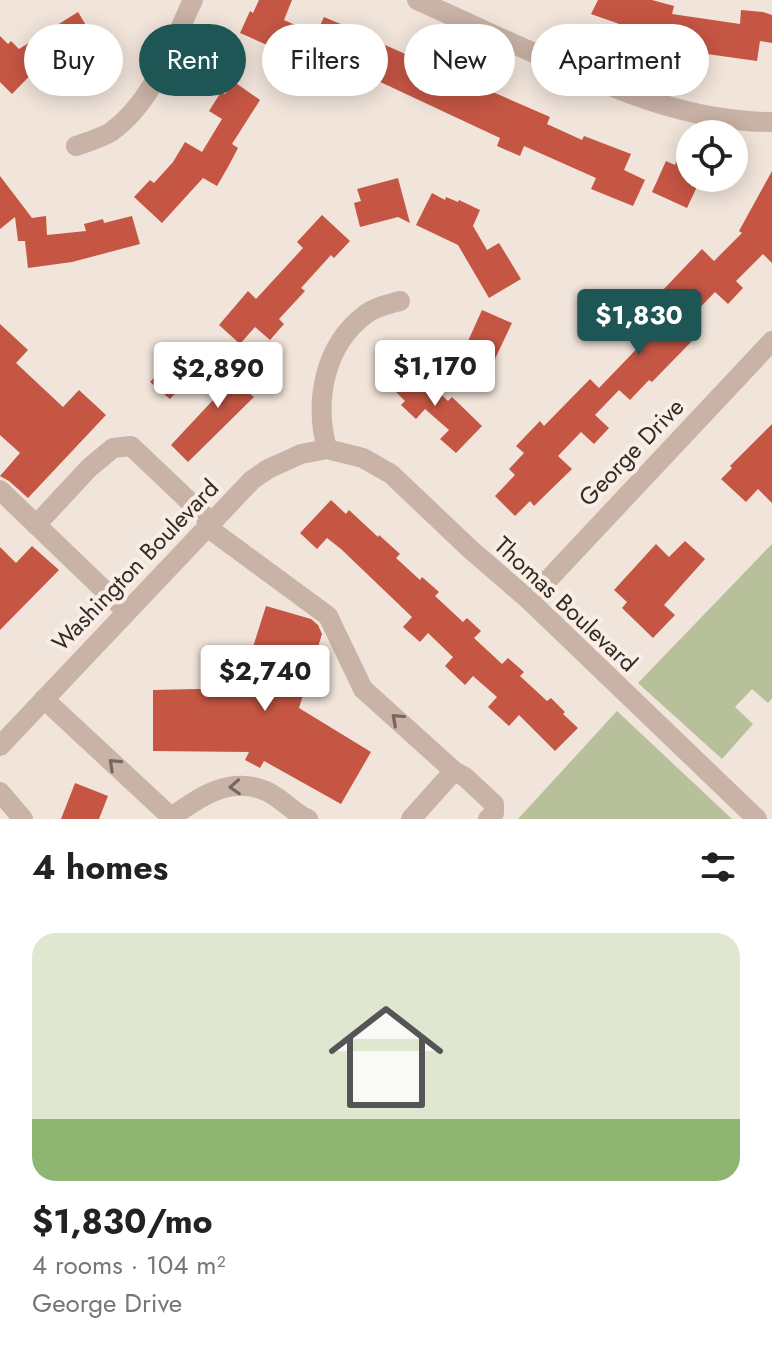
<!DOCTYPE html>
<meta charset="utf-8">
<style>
body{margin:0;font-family:Jost,sans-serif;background:#f6f6f6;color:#222;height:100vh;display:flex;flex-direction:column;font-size:30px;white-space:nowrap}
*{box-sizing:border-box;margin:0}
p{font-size:26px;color:#767676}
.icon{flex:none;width:44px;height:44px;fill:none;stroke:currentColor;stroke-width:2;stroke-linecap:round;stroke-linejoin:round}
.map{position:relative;height:819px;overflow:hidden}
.side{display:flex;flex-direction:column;background:#fff;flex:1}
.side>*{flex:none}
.top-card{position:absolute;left:24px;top:24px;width:724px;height:72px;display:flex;gap:16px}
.tools{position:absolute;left:676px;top:120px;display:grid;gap:16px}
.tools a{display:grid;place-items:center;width:72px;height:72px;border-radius:50%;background:#fff;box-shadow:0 4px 20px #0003;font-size:40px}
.price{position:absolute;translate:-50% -68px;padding:0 18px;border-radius:8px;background:#fff;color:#222;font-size:26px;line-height:52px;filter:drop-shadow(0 2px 4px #0008)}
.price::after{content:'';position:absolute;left:50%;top:48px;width:24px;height:18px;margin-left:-12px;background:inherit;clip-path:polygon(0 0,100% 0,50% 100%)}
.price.current{background:#1d5654;color:#fff}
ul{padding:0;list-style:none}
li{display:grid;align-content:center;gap:16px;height:424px;padding:0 32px}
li+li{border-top:2px solid #e0e0e0}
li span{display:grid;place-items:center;height:248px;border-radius:24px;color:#555}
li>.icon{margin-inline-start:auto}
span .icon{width:144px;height:144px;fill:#fffc;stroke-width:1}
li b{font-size:34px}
h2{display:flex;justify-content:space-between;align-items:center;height:96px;padding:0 32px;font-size:34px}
.chip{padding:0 28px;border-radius:36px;background:#fff;box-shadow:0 4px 20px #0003;font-size:28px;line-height:72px}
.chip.current{background:#1d5654;color:#fff}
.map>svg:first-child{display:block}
.green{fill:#b7c09a}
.building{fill:#c55644}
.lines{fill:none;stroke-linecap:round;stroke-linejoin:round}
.minor{stroke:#c9b2a6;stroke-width:20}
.oneway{stroke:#786760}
.labels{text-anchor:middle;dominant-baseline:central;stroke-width:8;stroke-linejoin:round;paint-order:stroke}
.street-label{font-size:24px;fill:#352a27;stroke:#f9eee6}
</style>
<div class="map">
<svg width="772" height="819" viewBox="0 0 772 819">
<rect width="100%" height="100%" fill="#f1e4da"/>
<g class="green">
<path d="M772 544V698L768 703 752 689 735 707 753 724 722 759 638 683Z"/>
<path d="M617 711 732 819H518Z"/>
</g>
<g class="building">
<path d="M259 0H292L284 20 316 34 324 17 343 25 341 30 377 46 378 42 550 117 547 124 582 140 584 136 631 154 624 170 645 180 633 206 591 189 596 178 524 146 520 156 497 146 500 138 329 58 324 70 240 33 250 11 253 13Z"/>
<path d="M598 0H652L674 6 672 14 740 24 741 10 763 12 772 15V43L760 41 757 61 707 54 708 51 677 46 641 35 642 32 591 14Z"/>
<path d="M78 12 93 37 68 53 70 56 55 66 49 56 12 94 0 82V36L8 44 11 41 19 49Z"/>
<path d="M233 81 260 100 232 144 238 148 228 167 217 186 203 178 162 223 134 197 150 180 154 183 173 162 185 142 202 152 222 119 209 111 221 92 225 94Z"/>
<path d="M666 161 675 165 676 162 690 168V178H701L687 208 652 192Z"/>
<path d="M772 171V263L763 254 736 281 743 288 728 304 715 292 679 329 692 341 652 382 649 380 630 400 619 390 595 415 609 428 594 444 581 432 558 456 572 469 534 506 530 501 515 516 495 496 515 475 509 469 524 453 516 446 540 421 544 426 590 379 599 388 651 334 643 327 655 315 644 304 658 289 661 292 702 249 714 261 742 233 739 231Z"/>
<path d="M0 176 32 218 46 216 47 235 86 231 84 224 103 219 104 223 132 216 140 244 72 262 28 268 25 241H18L15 217 0 229Z"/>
<path d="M398 178 410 223 398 217 360 227 354 203 361 201 357 189Z"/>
<path d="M432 193 445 200 446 197 458 202 459 200 480 210 473 226 487 250 499 243 521 279 489 298 458 245 416 225Z"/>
<path d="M322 215 350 241 334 258 331 255 301 288 305 291 279 319 284 324 270 340 255 327 240 344 219 325 248 291 256 299 303 248 297 242Z"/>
<path d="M482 310 512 323 493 363 464 350Z"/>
<path d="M0 324 28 350 16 363 63 407 79 390 106 415 28 498 9 481 0 476 20 453 0 435Z"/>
<path d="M238 361 261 382 250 394 254 397 188 462 171 445 214 399 208 393Z"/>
<path d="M409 364 448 401 452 397 482 426 456 453 440 439 449 430 425 409 416 419 401 405 405 401 389 385Z"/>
<path d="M166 365 185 383 170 399 150 382Z"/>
<path d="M772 424V503L758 489 746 502 721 479 732 468 730 466Z"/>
<path d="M331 500 346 514 349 510 378 537 379 535 400 554 396 558 420 580 422 577 439 592 435 596 463 622 467 618 481 631 474 638 502 664 508 658 524 672 520 676 547 701 551 698 565 712 563 714 578 728 555 751 519 715 509 726 488 707 497 697 473 676 465 685 445 666 453 657 428 633 420 642 403 627 412 617 341 549 327 538 317 549 300 533Z"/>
<path d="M685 541 705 559 664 605 675 615 653 638 622 608 627 602 614 590 656 544 669 557Z"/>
<path d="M32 546 59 570 0 630V547L16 563Z"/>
<path d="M266 606 311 619 318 625 322 634 299 708 371 752 341 804 264 761 260 768 245 760 249 752 153 751V690L240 688Z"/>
<path d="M75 783 108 796 99 819H61Z"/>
</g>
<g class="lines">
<g class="minor">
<path d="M417 0C460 19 502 39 545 58 618 91 691 122 772 122"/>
<path d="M76 146C87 142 101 138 111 132 154 101 171 46 193 0"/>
<path d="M327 449C314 401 324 345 366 314 375 307 389 304 400 301"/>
<path d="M0 490 126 611"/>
<path d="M36 525 89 468 113 448 131 446 211 522"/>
<path d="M207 527 328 616 363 689 454 771"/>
<path d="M529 600 772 341"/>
<path d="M44 699 171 817"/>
<path d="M0 746 252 480 268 469 301 454 327 449 363 458 391 474 470 549 529 600 757 819"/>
<path d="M0 792 23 819"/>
<path d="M169 819C198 798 229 775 266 791 282 798 293 813 308 819"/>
<path d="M411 819 454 771 465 777 494 804V813L488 819"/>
</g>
</g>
<defs><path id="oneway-chevron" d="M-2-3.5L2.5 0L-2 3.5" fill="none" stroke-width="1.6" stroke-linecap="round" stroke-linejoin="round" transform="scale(2)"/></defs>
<g class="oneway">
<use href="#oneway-chevron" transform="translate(397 719) rotate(-138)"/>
<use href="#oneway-chevron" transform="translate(114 764) rotate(-137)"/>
<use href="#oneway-chevron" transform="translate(235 787) rotate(177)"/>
</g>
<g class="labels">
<g class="street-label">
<text transform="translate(631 452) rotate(-46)">George Drive</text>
<text transform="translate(135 565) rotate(-46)">Washington Boulevard</text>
<text transform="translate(566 604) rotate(43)">Thomas Boulevard</text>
</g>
</g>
</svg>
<div class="tools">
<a><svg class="icon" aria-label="locate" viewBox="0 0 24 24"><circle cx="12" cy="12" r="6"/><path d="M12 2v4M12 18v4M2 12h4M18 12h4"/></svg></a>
</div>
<b class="price current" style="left:639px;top:357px">$1,830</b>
<b class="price" style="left:435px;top:408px">$1,170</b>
<b class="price" style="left:218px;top:410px">$2,890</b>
<b class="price" style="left:265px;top:713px">$2,740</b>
<div class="top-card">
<a class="chip">Buy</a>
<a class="chip current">Rent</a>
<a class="chip">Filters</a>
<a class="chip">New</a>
<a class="chip">Apartment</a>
</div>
</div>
<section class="side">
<h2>4 homes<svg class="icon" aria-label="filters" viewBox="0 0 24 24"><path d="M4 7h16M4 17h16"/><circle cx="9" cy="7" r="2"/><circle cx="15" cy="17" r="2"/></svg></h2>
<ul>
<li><span style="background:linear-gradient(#dfe7d0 75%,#8fb573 0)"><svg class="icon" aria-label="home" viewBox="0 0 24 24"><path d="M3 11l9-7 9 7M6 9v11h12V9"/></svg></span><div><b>$1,830/mo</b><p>4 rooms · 104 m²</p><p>George Drive</p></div></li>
</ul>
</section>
